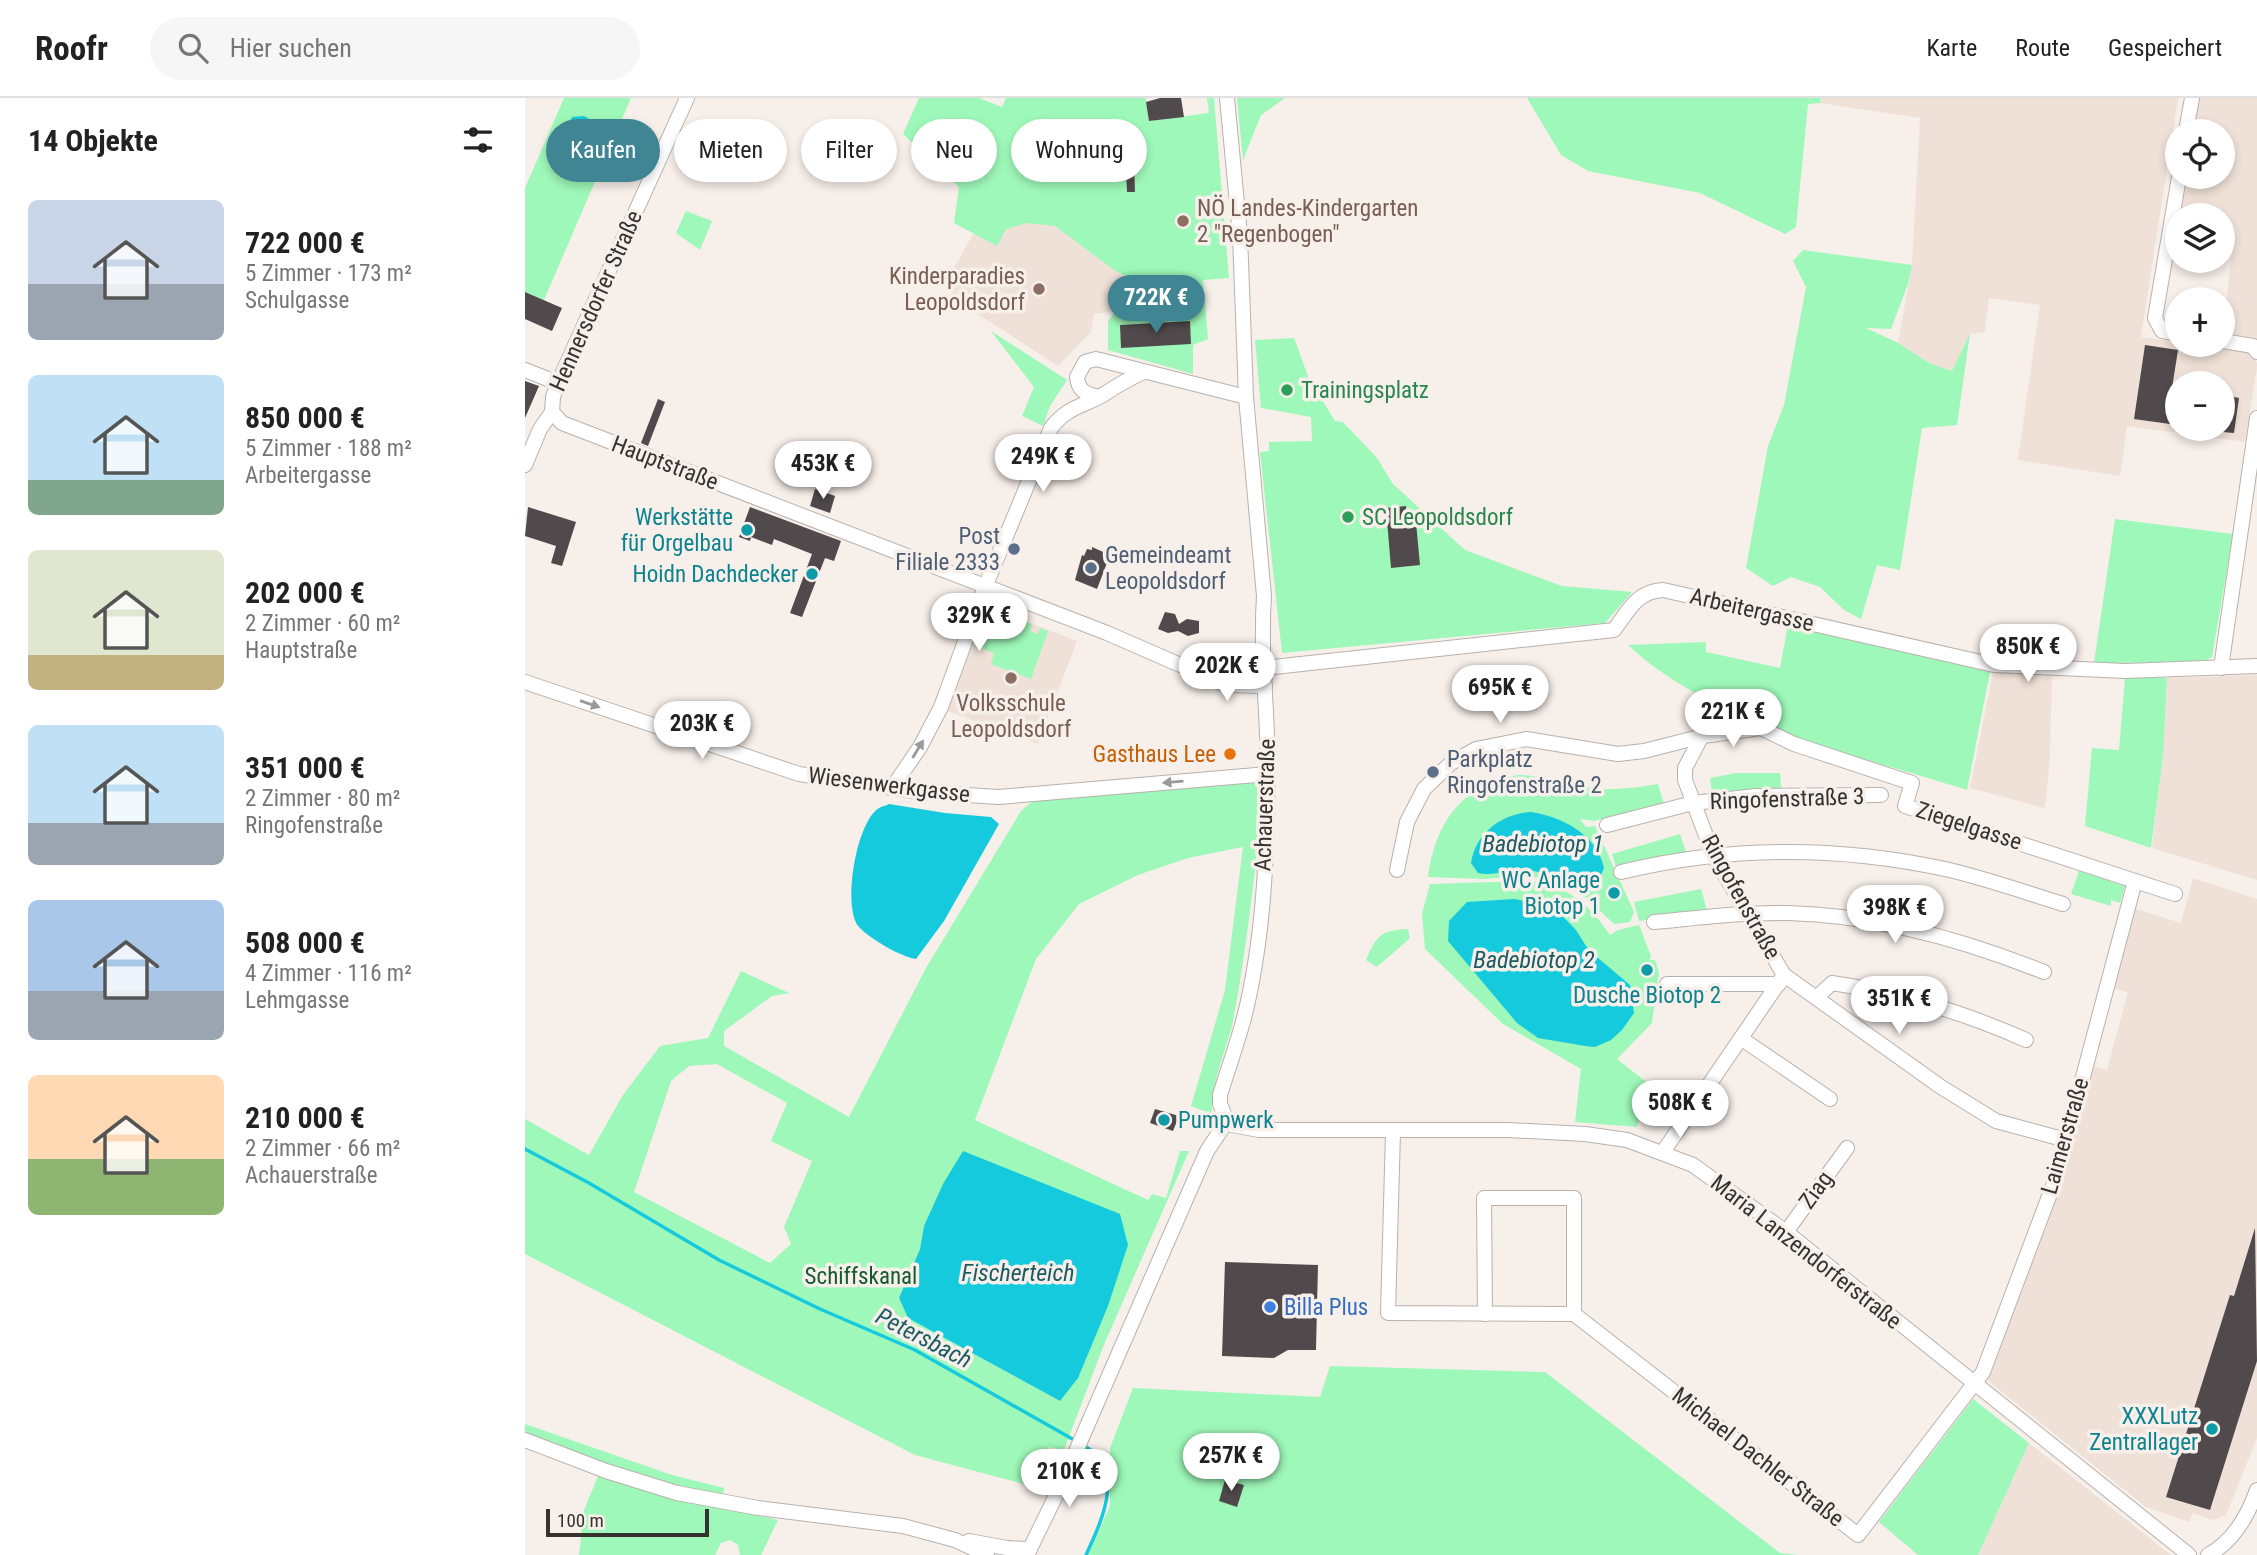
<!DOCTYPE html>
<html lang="de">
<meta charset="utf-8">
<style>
body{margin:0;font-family:"Roboto Condensed",sans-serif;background:#f6f6f6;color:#222;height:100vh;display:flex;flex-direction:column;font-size:26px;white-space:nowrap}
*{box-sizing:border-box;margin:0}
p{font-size:23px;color:#767676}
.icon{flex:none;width:38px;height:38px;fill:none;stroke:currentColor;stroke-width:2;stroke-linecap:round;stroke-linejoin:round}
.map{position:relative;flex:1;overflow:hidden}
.drawer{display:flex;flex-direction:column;background:#fff;width:525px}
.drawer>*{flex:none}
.hud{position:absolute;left:21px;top:21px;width:665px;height:63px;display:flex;gap:14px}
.tools{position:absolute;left:1640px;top:21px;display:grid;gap:14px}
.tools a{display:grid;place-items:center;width:70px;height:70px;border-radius:50%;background:#fff;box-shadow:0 4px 10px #0003;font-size:35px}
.scale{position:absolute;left:21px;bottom:18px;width:163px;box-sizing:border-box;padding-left:7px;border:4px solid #353230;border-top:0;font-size:19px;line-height:24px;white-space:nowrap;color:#353230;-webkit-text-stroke:5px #f7efea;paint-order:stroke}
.price{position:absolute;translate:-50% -60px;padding:0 16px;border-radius:24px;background:#fff;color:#222;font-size:23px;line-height:46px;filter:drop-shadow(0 2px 4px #0008)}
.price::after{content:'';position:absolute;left:50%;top:42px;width:21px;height:16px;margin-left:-10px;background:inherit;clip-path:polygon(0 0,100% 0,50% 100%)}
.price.selected{background:#408593;color:#fff}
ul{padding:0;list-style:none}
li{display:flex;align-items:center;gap:21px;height:175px;padding:0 28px}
li span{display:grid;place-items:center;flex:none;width:196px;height:140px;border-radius:10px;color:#555}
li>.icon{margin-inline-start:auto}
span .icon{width:84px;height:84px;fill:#fffc;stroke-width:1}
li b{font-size:30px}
h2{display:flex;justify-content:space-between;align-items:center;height:84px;padding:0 28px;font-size:30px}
.tag{padding:0 24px;border-radius:32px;background:#fff;box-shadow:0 4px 10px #0003;font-size:24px;line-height:63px}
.tag.selected{background:#408593;color:#fff}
header{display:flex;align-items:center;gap:42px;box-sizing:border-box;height:98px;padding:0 35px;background:#fff;border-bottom:2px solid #e0e0e0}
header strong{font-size:33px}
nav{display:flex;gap:38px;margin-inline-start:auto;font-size:24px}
.search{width:490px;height:63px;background:#f6f6f6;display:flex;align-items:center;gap:18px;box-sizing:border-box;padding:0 24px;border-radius:38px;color:#767676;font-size:26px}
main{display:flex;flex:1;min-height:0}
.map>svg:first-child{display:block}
.built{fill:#efe1d7;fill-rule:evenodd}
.green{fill:#9ef8b9;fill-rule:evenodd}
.water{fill:#16cadd}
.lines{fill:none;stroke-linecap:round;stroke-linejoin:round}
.stream{stroke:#16cadd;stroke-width:3.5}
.building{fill:#514a4c}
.minor-casing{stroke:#b8b1ac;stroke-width:16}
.minor{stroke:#fff;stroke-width:14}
.oneway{fill:#9a9898}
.education-dot{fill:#8d6e63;stroke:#f7efea;stroke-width:2.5}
.leisure-dot{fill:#2e9e5b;stroke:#f7efea;stroke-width:2.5}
.culture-dot{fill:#0f9aa8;stroke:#f7efea;stroke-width:2.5}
.service-dot{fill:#5c6f8a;stroke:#f7efea;stroke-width:2.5}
.food-dot{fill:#e8710a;stroke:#f7efea;stroke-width:2.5}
.shop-dot{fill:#3f7fe0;stroke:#f7efea;stroke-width:2.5}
.labels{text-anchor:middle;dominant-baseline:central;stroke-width:7;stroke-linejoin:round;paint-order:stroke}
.education-label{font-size:23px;fill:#785e54;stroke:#f7efea;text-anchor:start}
.street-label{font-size:23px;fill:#353230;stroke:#f7efea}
.leisure-label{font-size:23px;fill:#27864d;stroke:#f7efea;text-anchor:start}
.culture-label{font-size:23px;fill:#0d838f;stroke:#f7efea;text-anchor:end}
.service-label{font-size:23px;fill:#4e5e75;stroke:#f7efea;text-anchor:start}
.food-label{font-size:23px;fill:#c56008;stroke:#f7efea;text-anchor:end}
.park-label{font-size:23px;fill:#135931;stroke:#f7efea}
.shop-label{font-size:23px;fill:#366cbe;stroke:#f7efea;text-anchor:start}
.water-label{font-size:24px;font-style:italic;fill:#1c5b63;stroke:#f7efea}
</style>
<header>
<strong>Roofr</strong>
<div class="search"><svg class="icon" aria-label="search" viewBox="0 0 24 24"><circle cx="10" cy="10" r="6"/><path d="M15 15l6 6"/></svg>Hier suchen</div>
<nav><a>Karte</a><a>Route</a><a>Gespeichert</a></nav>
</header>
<main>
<section class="drawer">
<h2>14 Objekte<svg class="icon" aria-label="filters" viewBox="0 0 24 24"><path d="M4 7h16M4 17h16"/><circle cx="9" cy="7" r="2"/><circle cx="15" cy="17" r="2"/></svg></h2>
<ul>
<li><span style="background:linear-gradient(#c9d6e8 60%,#9aa5b1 0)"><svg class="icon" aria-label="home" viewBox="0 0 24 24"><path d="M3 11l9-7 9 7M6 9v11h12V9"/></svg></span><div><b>722 000 €</b><p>5 Zimmer · 173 m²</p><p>Schulgasse</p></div></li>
<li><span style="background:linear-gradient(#bfe0f5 75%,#7fa58c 0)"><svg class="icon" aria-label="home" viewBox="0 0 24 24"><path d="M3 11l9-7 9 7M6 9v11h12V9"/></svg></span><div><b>850 000 €</b><p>5 Zimmer · 188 m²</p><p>Arbeitergasse</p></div></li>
<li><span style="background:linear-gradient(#dfe7d0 75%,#c2b280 0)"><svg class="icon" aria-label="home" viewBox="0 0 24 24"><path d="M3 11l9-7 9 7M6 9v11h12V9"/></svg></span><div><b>202 000 €</b><p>2 Zimmer · 60 m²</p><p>Hauptstraße</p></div></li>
<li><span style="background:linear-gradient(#bfe0f5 70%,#9aa5b1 0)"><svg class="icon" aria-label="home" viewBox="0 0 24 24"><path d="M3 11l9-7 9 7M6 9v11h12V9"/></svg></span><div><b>351 000 €</b><p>2 Zimmer · 80 m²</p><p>Ringofenstraße</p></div></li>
<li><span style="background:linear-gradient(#a9c7e8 65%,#9aa5b1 0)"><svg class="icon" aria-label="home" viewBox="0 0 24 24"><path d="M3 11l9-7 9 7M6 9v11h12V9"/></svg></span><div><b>508 000 €</b><p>4 Zimmer · 116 m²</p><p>Lehmgasse</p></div></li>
<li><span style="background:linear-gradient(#ffd9b3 60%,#8fb573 0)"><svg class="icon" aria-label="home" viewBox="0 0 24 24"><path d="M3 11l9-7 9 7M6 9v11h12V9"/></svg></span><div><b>210 000 €</b><p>2 Zimmer · 66 m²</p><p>Achauerstraße</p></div></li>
</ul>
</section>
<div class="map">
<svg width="1732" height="1457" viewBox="0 0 1732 1457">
<rect width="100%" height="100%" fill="#f7efea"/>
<g class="built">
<path d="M1296 0H1653L1616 239 1652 244V247L1725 254 1732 265V270L1720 344 1602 328 1595 378 1493 362 1515 207 1464 200 1460 234 1445 236 1427 273 1404 265 1373 245 1387 167 1395 20 1295 5ZM1652 285H1698V331H1652Z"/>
<path d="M1670 0H1732V240L1698 234 1708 144 1698 142V117H1654L1659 79H1698V33H1666Z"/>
<path d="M459 117 530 128 589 172 609 182 584 214 569 216 566 234 533 268 433 203 427 196 424 187 426 175Z"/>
<path d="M461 508 552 543 513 646 423 613Z"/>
<path d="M1468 574 1527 577 1525 660 1520 710 1445 690Z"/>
<path d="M1732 577V782L1627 750 1638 659 1642 580Z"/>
<path d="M1668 780 1732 801V1340L1701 1417 1688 1422 1668 1415 1664 1424 1621 1409 1462 1282 1534 1083 1565 968 1582 972 1603 894 1587 890 1608 810 1656 825Z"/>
<path d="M1504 1345 1646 1457H1453Z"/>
</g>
<g class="green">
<path d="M39 0H106L19 202 0 194V90Z"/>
<path d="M394 0H454L477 9 481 0H621L624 23 684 15 682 0H689L704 180 678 182 683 241 668 247V276L583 252V223L613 184 589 172 530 128 502 125 481 131 472 148 429 125 434 89 378 36Z"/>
<path d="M712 0H760L736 17 718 62Z"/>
<path d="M1002 0H1296L1295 5 1283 6 1271 129 1260 136 1175 95 1063 73 1036 57Z"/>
<path d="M161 113 187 123 175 152 151 135Z"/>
<path d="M1278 152 1387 167 1383 186 1366 231 1341 230 1373 245 1404 265 1427 273 1445 235 1432 327 1397 330 1375 472 1352 467 1336 521 1319 512 1295 489 1266 479 1248 488 1221 470 1243 348 1259 307 1281 189 1268 163Z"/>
<path d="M466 233 542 282 525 308 518 328 497 318 509 289Z"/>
<path d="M769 240 784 281 810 323 818 324 852 360 868 386 940 452 1037 488 1107 494 1080 525 757 555 735 354 744 353V344L787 343 786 319 736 310 730 242Z"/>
<path d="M1590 421 1708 436 1687 559 1678 564 1569 565Z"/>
<path d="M471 513 507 526 505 533 513 536 515 530 523 533 506 581 466 566 469 555 450 548 451 543 459 546Z"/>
<path d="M1263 527 1465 574 1442 692C1335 658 1185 625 1103 547L1181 544V554L1255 570Z"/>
<path d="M1600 580H1642L1638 659 1626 750 1560 728 1567 650 1594 652Z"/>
<path d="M1211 675H1255L1256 690 1187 696 1185 680Z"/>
<path d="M993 677C1016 677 1034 683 1057 688 1081 694 1109 690 1133 686L1139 706 1069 723 1055 721 1061 729 1070 728 1109 814 1105 824 1089 826 1056 795 1027 781 997 778 959 781 903 779C910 725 936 687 993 677Z"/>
<path d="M730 684C744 703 715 891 708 923 701 954 686 984 687 1016L666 1008 700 892 718 749 663 760 613 777 554 806 511 861 450 1022 623 1102 627 1096 641 1100 655 1053H664L578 1249 539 1352 524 1349 506 1388 390 1357 0 1156V1021L64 1057 98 997 135 948 183 940 216 873 264 895 247 898 199 933V948L324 1019 401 870 496 713 508 703ZM192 966 262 1005 246 1043 287 1063 259 1129 266 1146 245 1165 109 1094 146 983 164 968ZM399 1128 535 1303 383 1220 374 1200 395 1151Z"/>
<path d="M1155 736 1162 757 1092 772 1087 756Z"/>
<path d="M1554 773 1600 788 1595 805 1586 802V808L1546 796Z"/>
<path d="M1005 783C1043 788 1064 806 1085 837L1093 832 1114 827 1126 858 1125 862H1130L1134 875 1127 925 1092 961 1125 987 1114 1002 1125 1012 1119 1022H1114L1112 1029 1050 1024 1056 971 978 926 900 851 897 815 905 786Z"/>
<path d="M1176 791 1182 812 1114 823 1109 804Z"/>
<path d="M883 831 885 840 852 869 841 862C851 838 856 832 883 831Z"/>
<path d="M805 1268 1020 1274 1255 1455 1273 1457H563L585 1408V1350L608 1290 795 1299Z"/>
<path d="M1448 1301 1504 1345 1453 1457H1393L1354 1424Z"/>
<path d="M0 1326 147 1377 199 1390 198 1399C129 1384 66 1360 0 1335Z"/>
<path d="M73 1378 140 1398 253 1422 236 1457H215L213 1447 205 1442 196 1445 190 1457H54L59 1412Z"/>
</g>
<g class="water">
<path d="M59 18 68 23 69 33 55 61H43L36 57 47 19Z"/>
<path d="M364 706 420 715 466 719 474 726 419 823 391 861C376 859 345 841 334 829 317 809 331 724 354 710 357 708 361 708 364 706Z"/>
<path d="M1006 714C1037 719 1072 736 1079 770L1074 782C1065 786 1012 773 997 771 984 769 973 779 953 775L946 765C951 734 977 716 1006 714Z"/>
<path d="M989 801 1028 808 1051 832 1061 848 1073 860 1105 887 1109 915 1097 932 1086 942 1070 949 1060 948 1013 940 992 925 923 843 924 823 942 804Z"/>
<path d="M438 1053 595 1116 603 1147 583 1208 553 1280 535 1303 383 1220 374 1200 395 1151 399 1128 418 1086Z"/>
</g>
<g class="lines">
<g class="stream">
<path d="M0 1051 64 1085 194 1162 295 1211 390 1252 551 1343"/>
<path d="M558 1347C602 1371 577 1422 561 1457"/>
</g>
</g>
<g class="building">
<path d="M635 0H656L659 19 624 23 621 4Z"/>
<path d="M609 65 610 94H602L601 75H593V66Z"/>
<path d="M0 194 37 210 27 233 0 221Z"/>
<path d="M665 223 666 246 596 250 595 227Z"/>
<path d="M1620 247 1653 252 1647 290 1652 291V327L1609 321Z"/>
<path d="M0 283 14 288 0 320Z"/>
<path d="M1698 297 1714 300 1709 335 1698 334Z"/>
<path d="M133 301 140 304 123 348 116 345Z"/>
<path d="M290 391 310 398 305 415 285 408Z"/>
<path d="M881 408V415L890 414 895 467 866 470 861 410Z"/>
<path d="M3 409 51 424 37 468 26 465 31 448 0 438Z"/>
<path d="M225 409 316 443 309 463 300 460 277 519 265 515 287 456 249 441 247 447 226 439 225 443 214 439Z"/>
<path d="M567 449 585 457 572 491 550 482 557 457 559 458 562 451 567 452Z"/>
<path d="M640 514 650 516 654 526 662 521 674 523V535L663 538 653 533 643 535 633 531Z"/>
<path d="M630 1011 654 1018 648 1033 625 1025Z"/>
<path d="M1730 1130 1732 1263 1685 1412 1641 1399 1705 1197 1709 1198Z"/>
<path d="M700 1164 793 1167 791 1252H763L749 1260 697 1258Z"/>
<path d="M700 1382 719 1387 712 1409 694 1403Z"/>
</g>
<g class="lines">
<defs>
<g id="minor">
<path d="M702 0 715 137 721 299 739 498C735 557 743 616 743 675 742 756 739 841 719 920 712 946 703 971 695 997V1006L702 1023"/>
<path d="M1661 33 1667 0"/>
<path d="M1652 236 1637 233 1630 220 1654 79"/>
<path d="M1698 243 1728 248 1732 254"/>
<path d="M0 272 33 285"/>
<path d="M572 298C560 297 553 291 552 279L560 264 571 261 721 299"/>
<path d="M27 314 37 325 582 535 701 587 740 588"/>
<path d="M0 367 15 331 27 314 28 299 33 285 162 0"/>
<path d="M739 570 1089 532C1103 513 1112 493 1138 492L1469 567 1600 573 1732 568"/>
<path d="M1696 570 1732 320"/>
<path d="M687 581 702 576 740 578"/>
<path d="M0 584 274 676 394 694 474 699 743 676"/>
<path d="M367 690 395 649 416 609 460 489 526 330C544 307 559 309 581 295 593 287 605 280 619 274"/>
<path d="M1082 727 1168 705 1231 698 1356 697"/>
<path d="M872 772 882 724 899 691 926 665 951 651 1001 641 1093 656 1119 653 1178 638 1235 630"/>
<path d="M1096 774C1203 748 1313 748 1420 771 1460 780 1499 794 1538 806"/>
<path d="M1129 824C1173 820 1218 814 1263 815 1350 817 1439 842 1519 874"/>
<path d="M1142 886H1254"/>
<path d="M1292 899 1307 885C1376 895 1438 914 1501 942"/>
<path d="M1217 941 1305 1001"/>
<path d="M702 1023 707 1027 734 1032H983L1060 1036 1102 1042 1168 1067 1261 1134 1664 1457"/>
<path d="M868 1034 863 1215 1049 1216 1333 1437 1458 1274 1532 1077 1610 783"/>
<path d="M1541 1042 1471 1023 1416 989 1259 877 1189 759 1160 682V670L1191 611 1199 612 1269 646 1387 685 1380 708 1650 796"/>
<path d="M1138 1054 1259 877"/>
<path d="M1261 1134 1322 1050"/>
<path d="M960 1216 959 1100H1049V1216"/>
<path d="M0 1342 81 1373 152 1395 233 1410 378 1428 430 1442 462 1457"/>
<path d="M444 1443 482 1450 505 1451"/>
<path d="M502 1457 538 1383 682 1053 702 1023"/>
<path d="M1683 1457C1708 1444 1723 1417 1732 1392"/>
</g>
</defs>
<use href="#minor" class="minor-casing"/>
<use href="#minor" class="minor"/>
</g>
<defs><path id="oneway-solid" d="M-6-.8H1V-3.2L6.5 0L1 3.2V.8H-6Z" transform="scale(1.75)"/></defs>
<g class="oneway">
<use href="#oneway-solid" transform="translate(65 606) rotate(19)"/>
<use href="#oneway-solid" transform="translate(393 651) rotate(-59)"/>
<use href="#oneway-solid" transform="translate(648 684) rotate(175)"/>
</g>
<g class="education-dot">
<circle cx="658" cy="123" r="7"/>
<circle cx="514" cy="191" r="7"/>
<circle cx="486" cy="580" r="7"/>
</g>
<g class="leisure-dot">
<circle cx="762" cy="292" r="7"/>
<circle cx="823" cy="419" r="7"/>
</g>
<g class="culture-dot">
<circle cx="222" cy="432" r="7"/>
<circle cx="287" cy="476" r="7"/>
<circle cx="1089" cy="795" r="7"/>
<circle cx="1122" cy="872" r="7"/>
<circle cx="639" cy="1022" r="7"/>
<circle cx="1687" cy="1331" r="7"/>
</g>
<g class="service-dot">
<circle cx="489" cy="451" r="7"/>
<circle cx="566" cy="470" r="7"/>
<circle cx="908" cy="674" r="7"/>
</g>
<circle class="food-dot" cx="705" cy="656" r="7"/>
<circle class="shop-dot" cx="745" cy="1209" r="7"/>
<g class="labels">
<g class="education-label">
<text x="672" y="110">NÖ Landes-Kindergarten<tspan x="672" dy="26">2 "Regenbogen"</tspan></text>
<text x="500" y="178" text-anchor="end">Kinderparadies<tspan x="500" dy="26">Leopoldsdorf</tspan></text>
<text x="486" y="605" text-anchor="middle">Volksschule<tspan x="486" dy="26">Leopoldsdorf</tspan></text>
</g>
<g class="street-label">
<text transform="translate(71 203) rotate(-66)">Hennersdorfer Straße</text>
<text transform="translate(140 365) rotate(21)">Hauptstraße</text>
<text transform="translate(1227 512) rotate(13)">Arbeitergasse</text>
<text transform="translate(364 687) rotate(7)">Wiesenwerkgasse</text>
<text transform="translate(1262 701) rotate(-2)">Ringofenstraße 3</text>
<text transform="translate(740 707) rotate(-88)">Achauerstraße</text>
<text transform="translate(1444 728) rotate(18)">Ziegelgasse</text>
<text transform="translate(1216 799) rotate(61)">Ringofenstraße</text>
<text transform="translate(1540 1038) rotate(-74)">Laimerstraße</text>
<text transform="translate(1291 1092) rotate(-54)">Ziag</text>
<text transform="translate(1281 1154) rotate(38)">Maria Lanzendorferstraße</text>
<text transform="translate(1233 1359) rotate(38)">Michael Dachler Straße</text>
</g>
<g class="leisure-label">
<text x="776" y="292">Trainingsplatz</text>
<text x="837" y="419">SC Leopoldsdorf</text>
</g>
<g class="culture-label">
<text x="208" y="419">Werkstätte<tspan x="208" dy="26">für Orgelbau</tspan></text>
<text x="273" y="476">Hoidn Dachdecker</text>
<text x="1075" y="782">WC Anlage<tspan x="1075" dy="26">Biotop 1</tspan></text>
<text x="1122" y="897" text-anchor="middle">Dusche Biotop 2</text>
<text x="653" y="1022" text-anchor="start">Pumpwerk</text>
<text x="1673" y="1318">XXXLutz<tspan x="1673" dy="26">Zentrallager</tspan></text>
</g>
<g class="service-label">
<text x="475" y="438" text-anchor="end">Post<tspan x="475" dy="26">Filiale 2333</tspan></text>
<text x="580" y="457">Gemeindeamt<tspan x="580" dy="26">Leopoldsdorf</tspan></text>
<text x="922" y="661">Parkplatz<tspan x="922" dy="26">Ringofenstraße 2</tspan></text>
</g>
<g class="food-label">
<text x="691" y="656">Gasthaus Lee</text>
</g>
<g class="park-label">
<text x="336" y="1178">Schiffskanal</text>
</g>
<g class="shop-label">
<text x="759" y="1209">Billa Plus</text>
</g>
<g class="water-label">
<text x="1018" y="746">Badebiotop 1</text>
<text x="1009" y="862">Badebiotop 2</text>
<text x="493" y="1175">Fischerteich</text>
<text transform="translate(399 1240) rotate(27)">Petersbach</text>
</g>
</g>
</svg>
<div class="tools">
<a><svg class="icon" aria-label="locate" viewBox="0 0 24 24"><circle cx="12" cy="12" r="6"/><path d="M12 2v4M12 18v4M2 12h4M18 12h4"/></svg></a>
<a><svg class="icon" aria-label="layers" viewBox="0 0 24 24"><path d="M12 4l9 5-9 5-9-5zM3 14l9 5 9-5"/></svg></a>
<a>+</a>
<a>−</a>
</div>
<div class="scale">100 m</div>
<b class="price selected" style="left:631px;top:237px">722K €</b>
<b class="price" style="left:518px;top:396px">249K €</b>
<b class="price" style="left:298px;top:403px">453K €</b>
<b class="price" style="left:454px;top:555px">329K €</b>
<b class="price" style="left:1503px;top:586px">850K €</b>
<b class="price" style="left:702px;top:605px">202K €</b>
<b class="price" style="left:975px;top:627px">695K €</b>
<b class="price" style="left:1208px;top:651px">221K €</b>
<b class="price" style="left:177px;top:663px">203K €</b>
<b class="price" style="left:1370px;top:847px">398K €</b>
<b class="price" style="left:1374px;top:938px">351K €</b>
<b class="price" style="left:1155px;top:1042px">508K €</b>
<b class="price" style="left:706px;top:1395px">257K €</b>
<b class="price" style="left:544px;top:1411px">210K €</b>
<div class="hud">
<a class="tag selected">Kaufen</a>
<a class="tag">Mieten</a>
<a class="tag">Filter</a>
<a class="tag">Neu</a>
<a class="tag">Wohnung</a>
</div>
</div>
</main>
